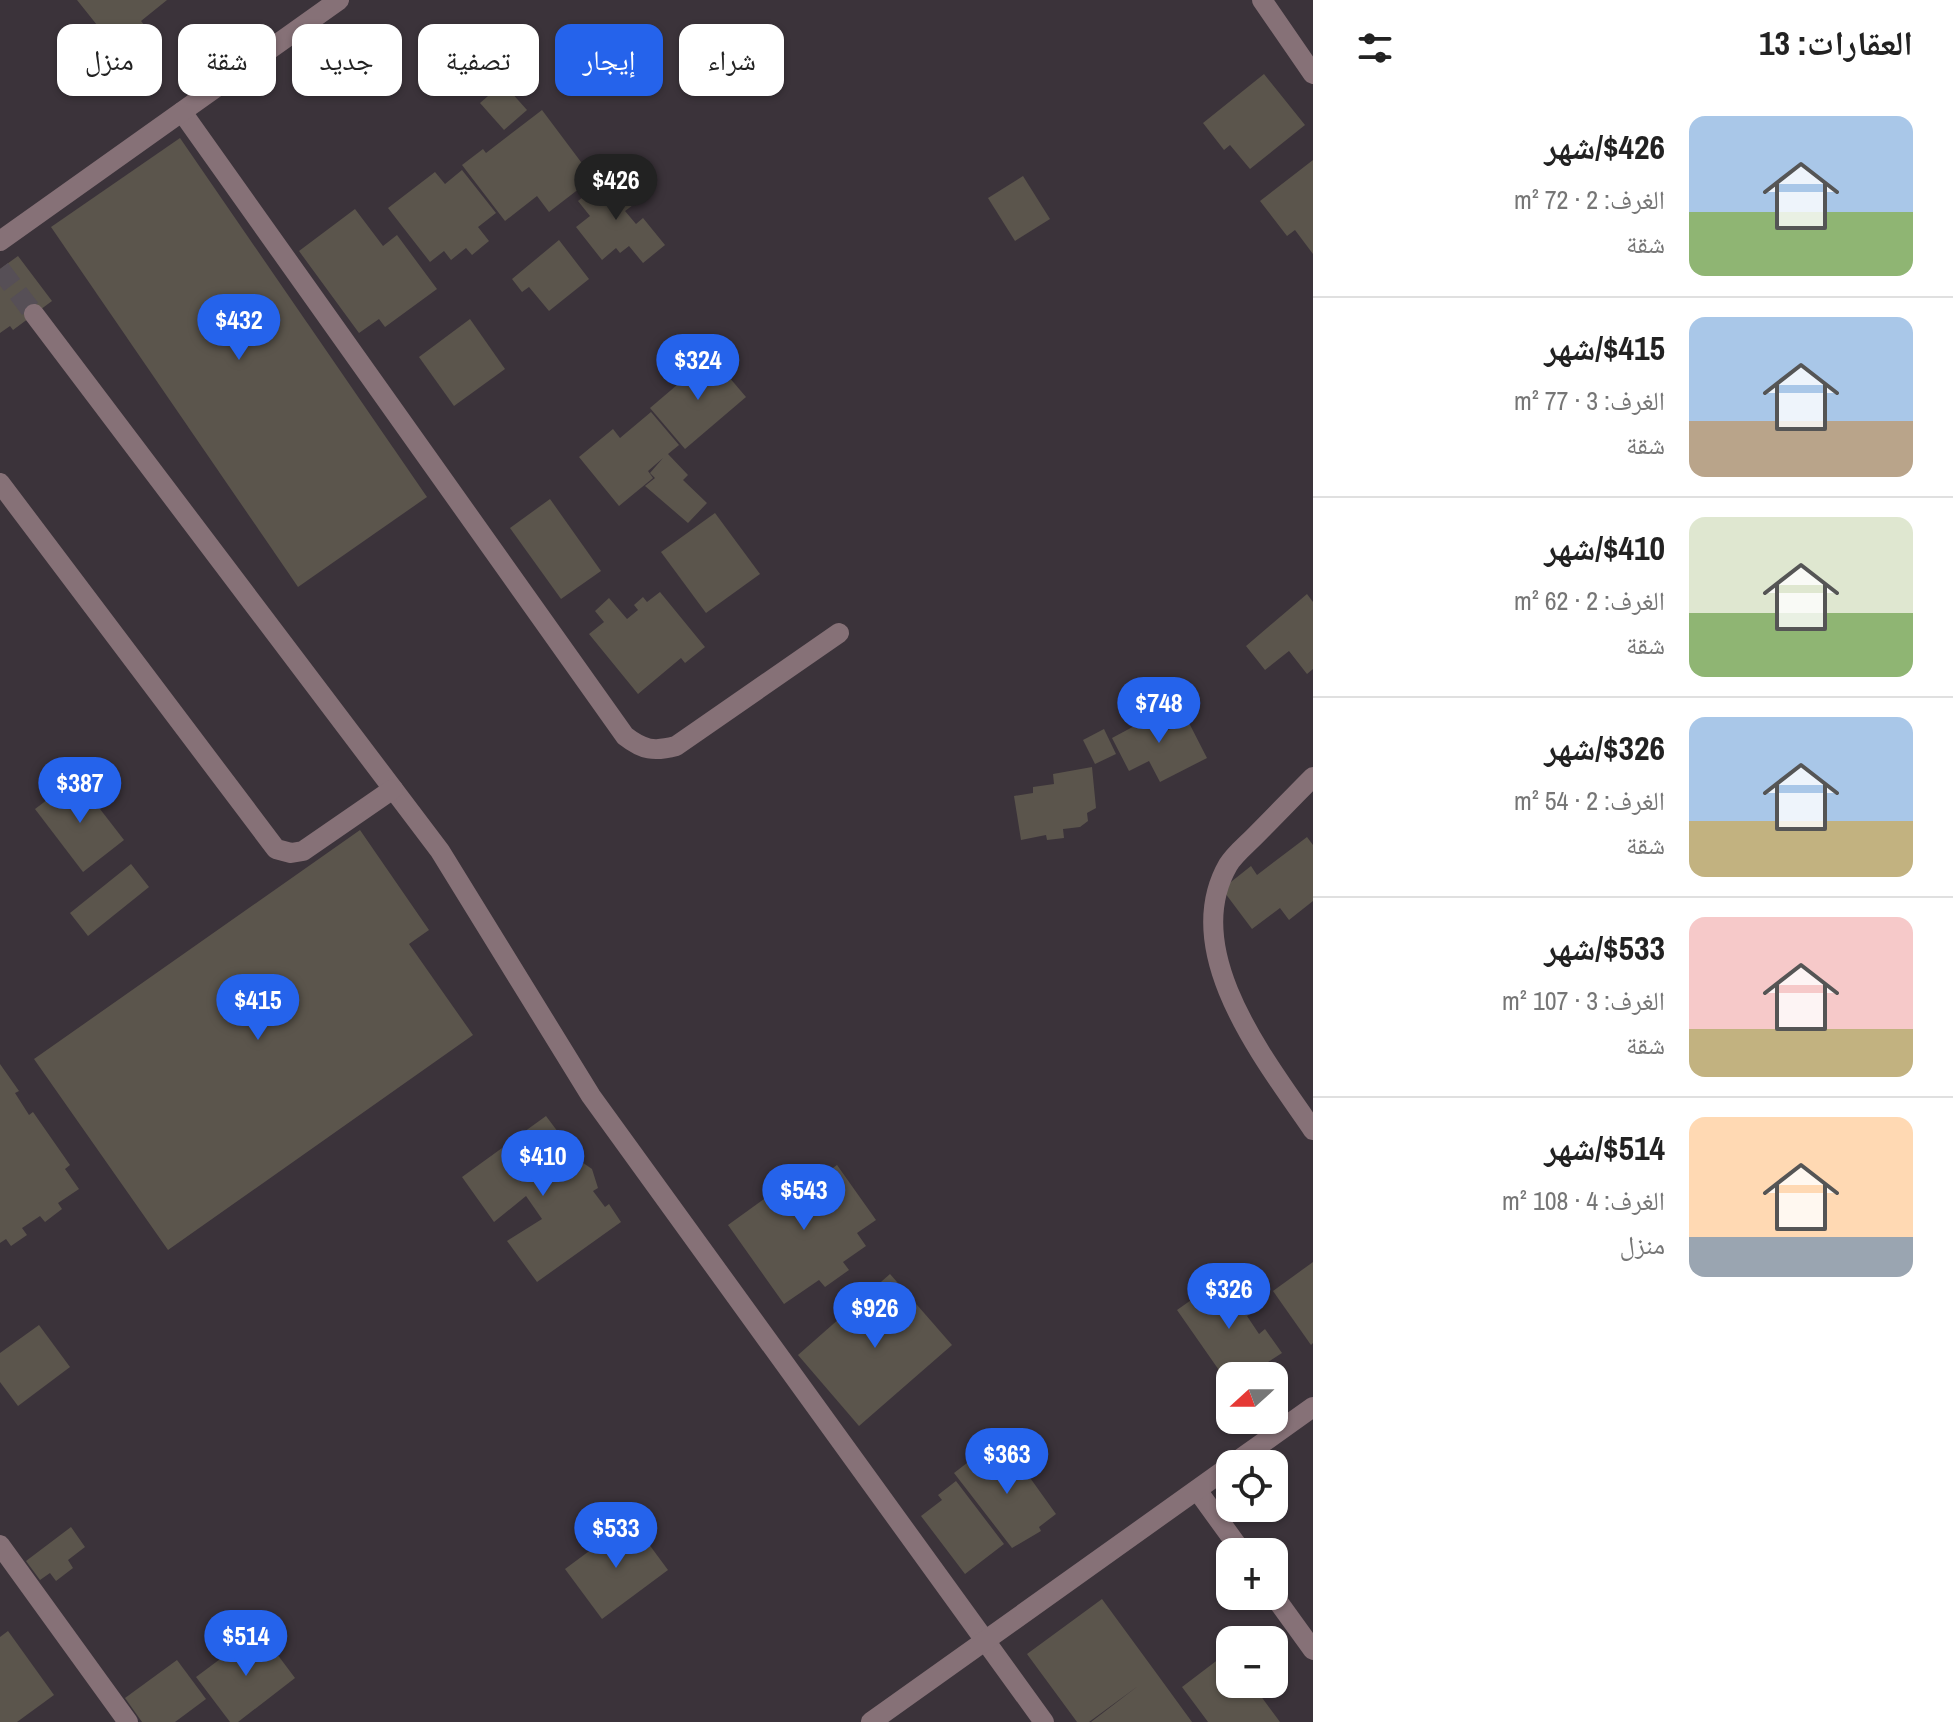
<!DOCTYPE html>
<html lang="ar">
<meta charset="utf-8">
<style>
body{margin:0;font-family:"Archivo Narrow","Noto Naskh Arabic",sans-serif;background:#f6f6f6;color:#222;direction:rtl;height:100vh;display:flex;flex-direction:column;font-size:30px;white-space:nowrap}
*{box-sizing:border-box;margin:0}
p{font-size:26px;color:#767676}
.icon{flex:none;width:44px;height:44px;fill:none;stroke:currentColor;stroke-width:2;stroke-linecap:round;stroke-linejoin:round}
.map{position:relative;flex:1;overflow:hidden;direction:ltr}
.sheet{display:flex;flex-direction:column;background:#fff;width:640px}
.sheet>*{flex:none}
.top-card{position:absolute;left:24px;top:24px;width:760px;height:72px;direction:rtl;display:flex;gap:16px}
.needle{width:52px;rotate:249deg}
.buttons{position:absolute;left:1216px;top:1362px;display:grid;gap:16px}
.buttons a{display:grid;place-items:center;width:72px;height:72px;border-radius:16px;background:#fff;box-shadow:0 2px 6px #0004;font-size:40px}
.price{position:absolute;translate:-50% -68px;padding:0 18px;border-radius:28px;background:#2563eb;color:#fff;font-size:26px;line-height:52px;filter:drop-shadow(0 2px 4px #0008)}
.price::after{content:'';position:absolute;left:50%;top:48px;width:24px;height:18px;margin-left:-12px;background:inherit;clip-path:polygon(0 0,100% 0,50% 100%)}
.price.active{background:#222;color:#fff}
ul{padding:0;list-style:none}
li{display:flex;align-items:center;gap:24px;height:200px;padding:0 40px}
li+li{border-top:2px solid #e0e0e0}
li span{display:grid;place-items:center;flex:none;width:224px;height:160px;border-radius:16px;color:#555}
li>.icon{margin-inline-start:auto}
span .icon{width:96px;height:96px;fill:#fffc;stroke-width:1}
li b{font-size:34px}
h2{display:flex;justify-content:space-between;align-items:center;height:96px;padding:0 40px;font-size:34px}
.pill{padding:0 28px;border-radius:16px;background:#fff;box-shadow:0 2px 6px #0004;font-size:28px;line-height:72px}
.pill.active{background:#2563eb;color:#fff}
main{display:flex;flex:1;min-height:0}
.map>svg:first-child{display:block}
.building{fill:#5b554c}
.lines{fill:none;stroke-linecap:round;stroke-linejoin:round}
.minor-tunnel{stroke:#564f56;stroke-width:20;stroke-dasharray:20 10;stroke-linecap:butt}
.minor{stroke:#867177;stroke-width:20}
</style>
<main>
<section class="sheet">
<h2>العقارات: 13<svg class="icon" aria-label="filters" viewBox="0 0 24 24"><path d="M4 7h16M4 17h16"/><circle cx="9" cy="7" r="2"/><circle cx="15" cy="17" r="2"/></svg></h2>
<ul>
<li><span style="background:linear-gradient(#a9c7e8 60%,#8fb573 0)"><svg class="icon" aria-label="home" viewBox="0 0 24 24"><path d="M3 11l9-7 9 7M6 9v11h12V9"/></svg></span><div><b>$426/شهر</b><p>الغرف: 2 · 72 m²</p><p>شقة</p></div></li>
<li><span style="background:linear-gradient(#a9c7e8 65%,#b9a48a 0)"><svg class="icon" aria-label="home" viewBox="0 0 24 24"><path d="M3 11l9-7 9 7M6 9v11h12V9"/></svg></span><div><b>$415/شهر</b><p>الغرف: 3 · 77 m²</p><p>شقة</p></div></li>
<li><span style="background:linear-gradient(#dfe7d0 60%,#8fb573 0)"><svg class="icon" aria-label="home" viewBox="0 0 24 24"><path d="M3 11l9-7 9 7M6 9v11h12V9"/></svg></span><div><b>$410/شهر</b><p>الغرف: 2 · 62 m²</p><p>شقة</p></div></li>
<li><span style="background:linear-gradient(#a9c7e8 65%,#c2b280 0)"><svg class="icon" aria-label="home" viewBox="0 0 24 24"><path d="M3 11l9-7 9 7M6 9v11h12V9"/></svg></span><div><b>$326/شهر</b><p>الغرف: 2 · 54 m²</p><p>شقة</p></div></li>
<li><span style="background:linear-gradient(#f6c9c9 70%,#c2b280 0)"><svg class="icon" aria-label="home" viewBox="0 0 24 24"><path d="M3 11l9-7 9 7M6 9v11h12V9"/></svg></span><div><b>$533/شهر</b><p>الغرف: 3 · 107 m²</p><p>شقة</p></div></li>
<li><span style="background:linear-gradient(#ffd9b3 75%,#9aa5b1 0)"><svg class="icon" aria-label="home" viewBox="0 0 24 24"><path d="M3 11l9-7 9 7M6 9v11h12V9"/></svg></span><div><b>$514/شهر</b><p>الغرف: 4 · 108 m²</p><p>منزل</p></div></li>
</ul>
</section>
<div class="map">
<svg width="1313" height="1722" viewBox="0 0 1313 1722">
<rect width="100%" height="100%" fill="#3b333a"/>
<g class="building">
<path d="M77 0H167L141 21 150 32 121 55Z"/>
<path d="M1264 74 1305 125 1250 169 1230 145 1224 150 1203 123Z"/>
<path d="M503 83 527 110 504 130 480 103Z"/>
<path d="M542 110 593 178 549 212 537 196 505 221 462 165 483 149 486 153Z"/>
<path d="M180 138 427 497 298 587 51 227Z"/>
<path d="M1313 160V254L1295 230 1287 236 1260 201Z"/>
<path d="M617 169 629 184 621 190 633 205 625 211 636 224 643 218 665 245 643 263 629 246 620 253 616 248 602 260 576 227 590 216 578 201Z"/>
<path d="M462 170 496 213 478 227 489 241 472 255 466 248 451 260 444 251 430 262 388 208 435 172 445 184Z"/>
<path d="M1023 176 1050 219 1015 241 988 198Z"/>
<path d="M355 209 383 246 397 235 437 289 385 327 379 319 359 333 299 251Z"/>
<path d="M559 240 589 279 549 311 529 287 522 292 512 279Z"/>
<path d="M18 256 52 301 13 330 10 326 0 333V269Z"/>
<path d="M470 319 505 369 454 406 419 357Z"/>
<path d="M711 356 746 397 685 449 650 408Z"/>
<path d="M651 412 679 445 668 454 688 475 683 480 707 503 688 523 645 486 655 478 650 473 663 458 648 471 653 478 619 506 579 457 613 429 620 438Z"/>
<path d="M550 499 601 571 561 599 510 528Z"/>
<path d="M715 513 760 574 706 613 661 552Z"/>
<path d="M660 592 705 647 685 663 681 658 638 694 589 634 604 622 595 611 609 598 627 619 638 610 634 605 643 597 647 602Z"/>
<path d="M1307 594 1313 602V669L1307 674 1289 651 1265 670 1246 646Z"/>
<path d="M1155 703 1168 730 1188 721 1207 758 1160 782 1149 761 1129 771 1112 738 1140 723 1135 713Z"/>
<path d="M1104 729 1116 754 1095 764 1083 740Z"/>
<path d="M1092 767 1096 808 1087 813 1088 821 1080 827 1063 829 1064 838 1047 840 1046 835 1021 840 1014 796 1033 793V787L1054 784 1053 774Z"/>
<path d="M76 778 124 840 83 872 35 809Z"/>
<path d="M360 830 429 930 409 944 473 1035 168 1250 34 1059Z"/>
<path d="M1307 837 1313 845V901L1289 920 1280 908 1252 929 1222 889 1251 866 1257 875Z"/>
<path d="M131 864 149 887 88 936 70 913Z"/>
<path d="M0 1064 19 1091 15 1093 29 1115 33 1112 70 1165 65 1169 79 1189 58 1203 62 1209 45 1222 40 1216 22 1228 27 1235 11 1246 6 1239 0 1243Z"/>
<path d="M546 1116 561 1136 556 1140 571 1161 576 1158 592 1169 598 1188 593 1191 605 1207 609 1204 621 1222 537 1282 507 1241 542 1219 526 1196 494 1222 462 1177Z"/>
<path d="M837 1165 876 1220 857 1233 866 1246 843 1262 849 1270 825 1287 819 1280 784 1304 728 1225 804 1170 812 1183Z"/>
<path d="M1313 1262V1343L1311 1345 1273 1291Z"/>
<path d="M890 1274 952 1345 859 1426 798 1355Z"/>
<path d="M1228 1274 1253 1312 1247 1316 1259 1334 1265 1329 1282 1353 1265 1364 1261 1374 1230 1376V1386L1177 1310Z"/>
<path d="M39 1325 70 1367 18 1406 0 1382V1353Z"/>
<path d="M1008 1447 1056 1514 1039 1527 1041 1531 1012 1548 954 1473 976 1456 983 1466Z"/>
<path d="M956 1481 1004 1544 965 1574 921 1516 942 1500 938 1495Z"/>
<path d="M631 1520 668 1570 602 1619 565 1569Z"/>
<path d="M71 1527 85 1547 68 1560 73 1568 56 1581 50 1573 40 1580 26 1561Z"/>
<path d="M1102 1599 1157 1674 1192 1722H1091L1138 1686 1089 1722H1077L1027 1654Z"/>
<path d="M259 1630 295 1678 238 1722H230L196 1677Z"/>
<path d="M8 1631 54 1695 17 1722H0V1637Z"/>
<path d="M1228 1652 1230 1684H1252L1280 1722H1208L1182 1687Z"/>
<path d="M177 1660 206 1699 175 1722H142L125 1698Z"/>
</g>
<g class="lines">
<path class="minor-tunnel" d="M0 269 34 314"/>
<g class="minor">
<path d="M1262 0 1313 74"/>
<path d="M182 112 625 736C643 750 654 752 676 746L839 633"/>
<path d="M0 241 339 0"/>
<path d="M34 314 440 851 591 1096 1044 1722"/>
<path d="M0 483 276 849 291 853 303 851 393 789"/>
<path d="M1313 777C1293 797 1273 818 1253 838 1245 846 1234 855 1228 865 1178 952 1266 1061 1313 1130"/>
<path d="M1233 1464 1313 1407"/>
<path d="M1197 1490 1242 1552"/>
<path d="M0 1545 128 1722"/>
<path d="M1274 1596 1313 1650"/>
<path d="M871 1722 1230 1466"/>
</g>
</g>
</svg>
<div class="buttons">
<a><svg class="needle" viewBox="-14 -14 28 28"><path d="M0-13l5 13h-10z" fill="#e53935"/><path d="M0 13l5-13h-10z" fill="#767676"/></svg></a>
<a><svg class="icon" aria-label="locate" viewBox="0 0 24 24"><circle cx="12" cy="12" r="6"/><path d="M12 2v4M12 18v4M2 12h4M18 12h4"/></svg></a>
<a>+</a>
<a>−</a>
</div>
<b class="price active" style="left:616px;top:222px">$426</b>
<b class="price" style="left:239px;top:362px">$432</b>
<b class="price" style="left:698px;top:402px">$324</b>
<b class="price" style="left:1159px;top:745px">$748</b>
<b class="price" style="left:80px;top:825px">$387</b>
<b class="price" style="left:258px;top:1042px">$415</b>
<b class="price" style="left:543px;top:1198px">$410</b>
<b class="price" style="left:804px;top:1232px">$543</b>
<b class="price" style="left:1229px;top:1331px">$326</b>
<b class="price" style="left:875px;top:1350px">$926</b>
<b class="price" style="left:1007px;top:1496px">$363</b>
<b class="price" style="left:616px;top:1570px">$533</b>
<b class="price" style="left:246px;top:1678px">$514</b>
<div class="top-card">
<a class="pill">شراء</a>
<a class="pill active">إيجار</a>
<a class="pill">تصفية</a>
<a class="pill">جديد</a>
<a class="pill">شقة</a>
<a class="pill">منزل</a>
</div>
</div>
</main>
